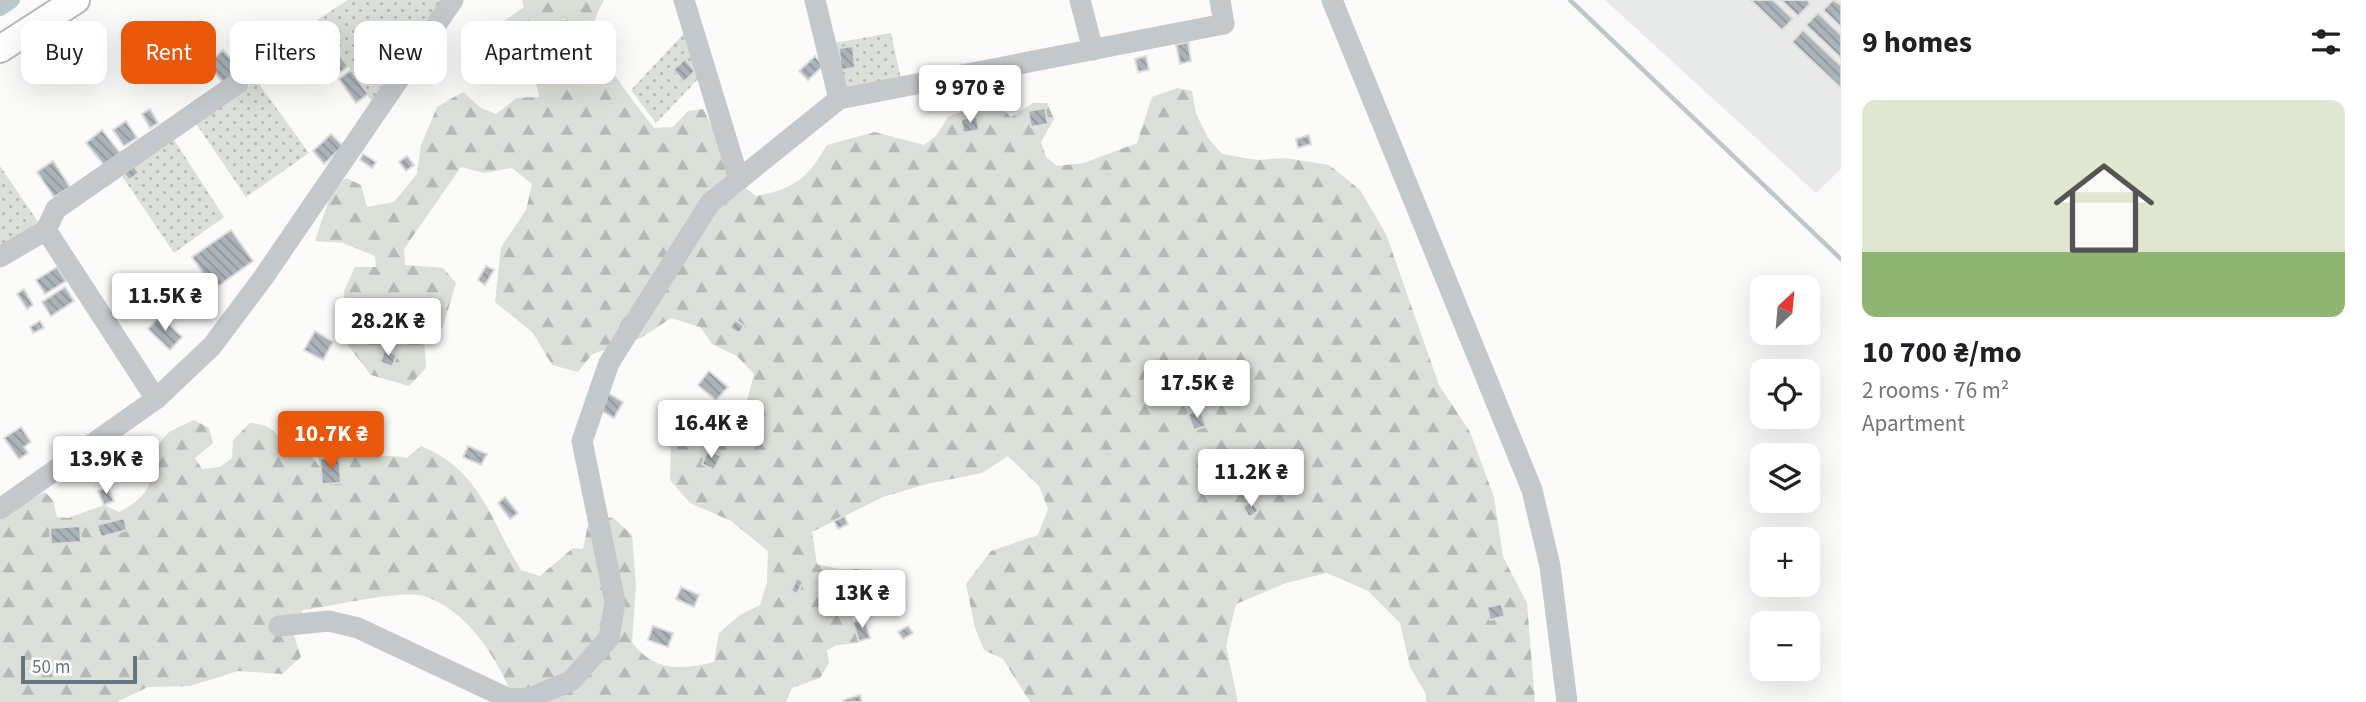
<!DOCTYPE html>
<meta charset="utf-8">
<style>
body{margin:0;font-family:"Source Sans 3",sans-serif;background:#f6f6f6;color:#202124;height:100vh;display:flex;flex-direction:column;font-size:26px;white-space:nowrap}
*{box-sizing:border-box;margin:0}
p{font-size:23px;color:#757577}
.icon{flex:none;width:38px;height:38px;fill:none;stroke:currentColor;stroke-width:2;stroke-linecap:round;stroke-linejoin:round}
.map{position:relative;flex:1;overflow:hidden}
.panel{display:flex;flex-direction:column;background:#fff;width:525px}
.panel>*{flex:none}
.top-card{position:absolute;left:21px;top:21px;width:665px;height:63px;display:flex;gap:14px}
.needle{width:46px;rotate:26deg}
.fabs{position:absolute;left:1750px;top:275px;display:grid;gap:14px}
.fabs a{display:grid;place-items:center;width:70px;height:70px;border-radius:14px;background:#fff;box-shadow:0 7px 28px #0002;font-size:35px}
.scale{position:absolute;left:21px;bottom:18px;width:116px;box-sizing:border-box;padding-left:7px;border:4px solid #657683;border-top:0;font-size:19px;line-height:24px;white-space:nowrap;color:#657683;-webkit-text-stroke:5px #fff;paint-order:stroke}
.price{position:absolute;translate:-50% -60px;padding:0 16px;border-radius:7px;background:#fff;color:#222;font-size:23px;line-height:46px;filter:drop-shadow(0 2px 4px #0008)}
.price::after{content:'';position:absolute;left:50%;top:42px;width:21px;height:16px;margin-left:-10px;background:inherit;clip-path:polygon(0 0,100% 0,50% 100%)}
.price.selected{background:#ea580c;color:#fff}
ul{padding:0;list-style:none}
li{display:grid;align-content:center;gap:14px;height:371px;padding:0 21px}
li span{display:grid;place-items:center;height:217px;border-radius:14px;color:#555}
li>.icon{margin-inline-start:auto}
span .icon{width:126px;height:126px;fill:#fffc;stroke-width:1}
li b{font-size:30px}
h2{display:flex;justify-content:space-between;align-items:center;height:84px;padding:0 21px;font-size:30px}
.pill{padding:0 24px;border-radius:14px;background:#fff;box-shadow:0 7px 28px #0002;font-size:24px;line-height:63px}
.pill.selected{background:#ea580c;color:#fff}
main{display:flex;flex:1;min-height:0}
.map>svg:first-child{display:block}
.built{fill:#e8e9e9}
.grass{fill:url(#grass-dots)}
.forest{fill:url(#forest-firs)}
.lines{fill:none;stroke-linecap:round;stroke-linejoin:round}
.stream{stroke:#bbc7cb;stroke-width:4.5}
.canal{stroke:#bbc7cb;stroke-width:16}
.building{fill:url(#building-back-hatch);stroke:#dcdcda;stroke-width:2}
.major-casing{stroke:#b5babe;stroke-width:30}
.minor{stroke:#c3c8cc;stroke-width:21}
.major{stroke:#fff;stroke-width:26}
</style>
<main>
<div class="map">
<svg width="1841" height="702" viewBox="0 0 1841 702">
<defs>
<pattern id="grass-dots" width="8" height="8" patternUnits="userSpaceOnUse" patternTransform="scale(1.75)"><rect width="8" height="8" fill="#dadfd7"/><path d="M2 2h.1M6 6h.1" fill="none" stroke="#b4b9b4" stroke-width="1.8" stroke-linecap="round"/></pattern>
<pattern id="forest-firs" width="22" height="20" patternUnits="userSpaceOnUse" patternTransform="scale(1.75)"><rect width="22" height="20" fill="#dadfd7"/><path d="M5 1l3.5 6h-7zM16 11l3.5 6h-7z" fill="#b4b9b4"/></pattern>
<pattern id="building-back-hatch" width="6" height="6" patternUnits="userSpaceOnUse" patternTransform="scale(1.75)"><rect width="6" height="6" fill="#aab3b9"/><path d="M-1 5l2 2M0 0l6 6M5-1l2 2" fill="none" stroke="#8e969c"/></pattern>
</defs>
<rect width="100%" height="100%" fill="#fafaf8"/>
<path class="built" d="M1605 0H1841V169L1816 193Z"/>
<g class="grass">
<path d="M348 0H446L375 106 317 20Z"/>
<path d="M688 29 702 75 656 123 631 90Z"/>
<path d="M891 33 901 79 843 89 834 43Z"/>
<path d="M256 80 309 153 246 197 195 122Z"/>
<path d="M171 135 224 217 174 253 118 170Z"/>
<path d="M0 166 38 222 0 247Z"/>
</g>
<path class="forest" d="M522 0H604C601 6 596 14 595 21 591 53 636 103 654 128L673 127 688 111 703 109 744 187 756 196C794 189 808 178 827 145L875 132 924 145 936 136 948 117 991 99 1011 117 1033 103H1047L1054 119 1041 142 1046 157 1057 166 1084 163 1137 143 1152 97 1177 88 1192 91 1196 114 1208 138 1222 154 1257 160 1285 158 1329 165 1360 190 1386 234 1439 385 1470 432 1494 497 1503 557 1527 603 1535 702H1426V694L1410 667 1400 623 1368 591 1327 573 1286 583 1236 604 1226 646 1238 702H1030L1003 659 984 650 975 628 966 584 991 551 1038 535 1048 509 1039 486 1008 456 982 473 927 484 883 497 812 532 817 564 839 569H871L880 605 851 613 858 643 837 645 827 650 829 663 820 678 792 688 786 702H515C499 661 470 613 427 597 405 588 330 607 303 610L294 635 301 657 282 674 238 671 190 686 148 687 117 702H0V517L15 506 45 492 53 500 57 517 68 518 104 505 119 512C170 486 138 469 165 436 171 429 186 424 194 420L209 428 213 443 195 458 202 469 220 467 232 458 233 440 250 423C266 424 275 429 282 444L302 446 320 467 323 484 341 482 339 457 343 448C369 461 380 452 407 458L421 446C482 471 490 521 521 570L540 576 573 548 583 549 588 524 612 517 632 535 636 586 632 642C654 672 681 670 714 662L719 633 740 615 760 605 767 583 768 551 731 521 690 503 670 480 671 439 683 414 708 416 732 424 744 412 754 374 737 356 712 344 700 327 671 318 641 338 592 354 578 372 552 365 533 333 495 302 501 247 526 210 532 184 512 168 484 173 461 167 404 249 405 265 443 268 456 283 443 327 424 337 426 368 409 386 371 375 347 344 344 291 355 267H376L375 256 343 243 315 241 331 193 346 178 361 185 367 207 394 202 417 174 421 145 437 107 463 92 481 108 496 114 517 98 539 97 535 79H517L497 69 491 44 504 21 524 7Z"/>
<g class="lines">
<path class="stream" d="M1570 0 1841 259"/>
<path class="canal" d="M0 8 12 0"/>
</g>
<g class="building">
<path d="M1751 0H1773L1793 19 1782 30Z"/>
<path d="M1781 0H1807L1810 4 1798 16Z"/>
<path d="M1833 0 1841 5V27L1823 10Z"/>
<path d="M1818 13 1841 35V58L1806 25Z"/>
<path d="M1803 30 1841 66V88L1792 42Z"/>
<path d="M270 31 281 46 259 62 248 47Z"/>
<path d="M509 34 525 47 514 61 498 48Z"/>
<path d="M325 35 336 49 327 56 316 41Z"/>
<path d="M304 38 316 54 307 61 295 45Z"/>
<path d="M1188 42 1191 61 1180 64 1176 45Z"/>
<path d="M853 46 855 68 841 70 839 48Z"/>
<path d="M223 50 241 70 224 84 207 64Z"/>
<path d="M337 52 348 66 336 76 324 62Z"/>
<path d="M815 56 823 66 808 80 799 71Z"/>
<path d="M1146 56 1149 70 1138 72 1135 59Z"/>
<path d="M685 59 695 71 684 82 673 70Z"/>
<path d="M351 70 368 94 356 103 339 79Z"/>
<path d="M1045 108 1048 124 1031 127 1028 111Z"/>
<path d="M150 109 158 123 150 128 142 114Z"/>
<path d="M977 117 979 130 963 133 961 119Z"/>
<path d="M126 121 137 138 124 146 113 130Z"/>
<path d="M102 130 120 153 104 165 86 143Z"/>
<path d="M331 134 343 146 324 164 313 151Z"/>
<path d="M1309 135 1311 144 1298 148 1296 139Z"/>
<path d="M363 154 376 162 372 168 360 160Z"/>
<path d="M407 156 414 165 406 171 399 162Z"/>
<path d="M53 161 70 187 54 197 37 172Z"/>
<path d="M133 165 139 173 129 180 123 172Z"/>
<path d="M231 230 253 261 214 289 192 257Z"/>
<path d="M486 266 494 270 485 285 478 280Z"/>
<path d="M57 267 66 281 45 294 36 280Z"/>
<path d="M65 287 74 301 51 316 42 302Z"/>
<path d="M24 289 33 305 27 309 17 294Z"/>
<path d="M160 316 182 337 170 350 148 329Z"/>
<path d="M735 320 744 326 739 333 730 328Z"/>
<path d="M40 321 44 328 33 333 30 327Z"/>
<path d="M315 331 333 342 323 360 304 350Z"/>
<path d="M385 350 397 355 392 367 380 362Z"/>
<path d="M709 371 728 387 716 400 698 385Z"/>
<path d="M606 392 623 402 614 418 597 408Z"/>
<path d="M1200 409 1206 426 1194 430 1188 414Z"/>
<path d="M21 427 31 442 24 447 28 453 19 459 4 438Z"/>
<path d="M468 446 487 454 481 465 463 457Z"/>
<path d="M708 450 721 456 714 470 702 464Z"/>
<path d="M339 457 341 483 322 484 320 459Z"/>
<path d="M108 487 114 501 104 505 98 491Z"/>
<path d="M505 497 518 513 510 519 498 503Z"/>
<path d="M1252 501 1258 511 1249 517 1243 507Z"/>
<path d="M844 516 848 524 838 529 834 521Z"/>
<path d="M124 518 127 530 101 537 97 525Z"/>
<path d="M80 526 81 542 51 544 50 528Z"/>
<path d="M797 578 803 582 797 594 791 591Z"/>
<path d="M681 587 699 595 694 607 676 599Z"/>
<path d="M1501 604 1505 616 1490 620 1487 607Z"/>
<path d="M864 619 870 638 859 641 853 622Z"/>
<path d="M653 626 673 633 668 647 648 640Z"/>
<path d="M908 626 913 633 903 639 898 632Z"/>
<path d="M860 695 862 702H844L843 700Z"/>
</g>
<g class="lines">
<defs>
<path id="major" d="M0 49 76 0"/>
</defs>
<use href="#major" class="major-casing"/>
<g class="minor">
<path d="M684 0 739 180"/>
<path d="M815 0 839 99"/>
<path d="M1080 0 1093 50"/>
<path d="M1332 0 1532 490 1550 566 1567 702"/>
<path d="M46 230 156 399"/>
<path d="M0 257 46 230 56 209 238 83"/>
<path d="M0 509 156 399 212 346 263 278 453 0"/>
<path d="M279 626 329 621 358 628 509 699 530 698 571 681 609 638 615 602 582 441 609 363 710 203 839 99 1224 24 1220 0"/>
</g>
<use href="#major" class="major"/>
</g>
</svg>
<div class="fabs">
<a><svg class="needle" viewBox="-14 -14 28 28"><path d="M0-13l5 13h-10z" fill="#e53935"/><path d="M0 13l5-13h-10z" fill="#757577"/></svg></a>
<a><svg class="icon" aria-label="locate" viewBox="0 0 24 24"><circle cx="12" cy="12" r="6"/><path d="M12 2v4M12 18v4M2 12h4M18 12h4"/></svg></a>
<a><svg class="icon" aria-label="layers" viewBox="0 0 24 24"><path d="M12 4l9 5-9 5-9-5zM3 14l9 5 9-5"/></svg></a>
<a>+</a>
<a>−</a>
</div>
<div class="scale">50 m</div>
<b class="price" style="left:970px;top:125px">9 970 ₴</b>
<b class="price" style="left:165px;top:333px">11.5K ₴</b>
<b class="price" style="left:388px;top:358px">28.2K ₴</b>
<b class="price" style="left:1197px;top:420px">17.5K ₴</b>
<b class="price" style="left:711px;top:460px">16.4K ₴</b>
<b class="price selected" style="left:331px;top:471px">10.7K ₴</b>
<b class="price" style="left:106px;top:496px">13.9K ₴</b>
<b class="price" style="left:1251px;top:509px">11.2K ₴</b>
<b class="price" style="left:862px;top:630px">13K ₴</b>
<div class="top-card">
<a class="pill">Buy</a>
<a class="pill selected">Rent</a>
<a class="pill">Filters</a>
<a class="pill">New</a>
<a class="pill">Apartment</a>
</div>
</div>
<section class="panel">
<h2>9 homes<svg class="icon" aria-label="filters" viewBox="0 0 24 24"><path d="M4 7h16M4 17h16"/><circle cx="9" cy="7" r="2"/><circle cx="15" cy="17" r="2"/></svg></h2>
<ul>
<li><span style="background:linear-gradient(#dfe7d0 70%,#8fb573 0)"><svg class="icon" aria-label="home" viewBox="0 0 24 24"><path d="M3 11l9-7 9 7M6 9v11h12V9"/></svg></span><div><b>10 700 ₴/mo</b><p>2 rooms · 76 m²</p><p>Apartment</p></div></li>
</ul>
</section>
</main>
